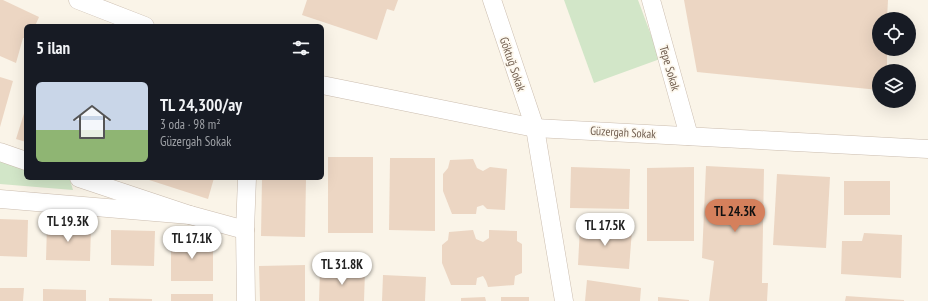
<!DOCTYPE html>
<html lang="tr">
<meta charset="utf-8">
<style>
body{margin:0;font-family:"PT Sans Narrow",sans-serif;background:#20242c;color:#f1f3f6;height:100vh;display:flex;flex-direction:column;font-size:15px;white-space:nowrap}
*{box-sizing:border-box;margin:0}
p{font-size:13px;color:#9ea1a6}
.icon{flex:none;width:22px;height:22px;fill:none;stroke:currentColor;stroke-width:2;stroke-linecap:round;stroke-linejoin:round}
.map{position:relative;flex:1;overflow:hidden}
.side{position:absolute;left:24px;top:24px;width:300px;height:156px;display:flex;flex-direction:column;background:#171b24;border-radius:6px;box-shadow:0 4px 16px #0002}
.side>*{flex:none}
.buttons{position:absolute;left:872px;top:12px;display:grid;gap:8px}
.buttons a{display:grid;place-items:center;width:44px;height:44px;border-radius:50%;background:#171b24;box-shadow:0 4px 16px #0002;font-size:20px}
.price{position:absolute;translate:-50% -34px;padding:0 9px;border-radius:14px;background:#fff;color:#222;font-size:13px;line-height:26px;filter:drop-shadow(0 1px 2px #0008)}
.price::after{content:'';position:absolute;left:50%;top:24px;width:12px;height:9px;margin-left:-6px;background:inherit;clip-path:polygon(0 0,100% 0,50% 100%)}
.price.active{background:#d5805c;color:#111}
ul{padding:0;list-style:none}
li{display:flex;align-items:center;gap:12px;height:100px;padding:0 12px}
li span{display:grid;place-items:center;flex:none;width:112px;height:80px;border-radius:6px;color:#555}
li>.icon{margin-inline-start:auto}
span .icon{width:48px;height:48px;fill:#fffc;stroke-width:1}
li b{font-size:17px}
h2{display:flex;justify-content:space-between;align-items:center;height:48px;padding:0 12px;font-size:17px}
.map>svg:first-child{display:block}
.green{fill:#d2e6c8}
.building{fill:#ecd6c3}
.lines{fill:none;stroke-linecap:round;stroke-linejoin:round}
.minor-casing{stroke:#cbbdaf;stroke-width:19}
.minor{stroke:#fff;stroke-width:18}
.labels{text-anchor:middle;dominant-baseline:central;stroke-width:3.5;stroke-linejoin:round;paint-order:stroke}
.street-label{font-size:12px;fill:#715e4f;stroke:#fdf8ee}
</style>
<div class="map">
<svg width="928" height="301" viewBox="0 0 928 301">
<rect width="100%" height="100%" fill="#faf4e8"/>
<g class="green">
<path d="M564 0H638L660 59 594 83Z"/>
<path d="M0 158 26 166V178H64L70 180 73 190 0 184Z"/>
</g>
<g class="building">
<path d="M0 0H3L39 17 35 26H26V38H23L16 63 0 56Z"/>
<path d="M307 0H398L394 11 387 9 377 40 302 15Z"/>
<path d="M684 0H888L887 19H879V49H887V71H879V90L697 72Z"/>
<path d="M0 77 13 81 0 127Z"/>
<path d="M26 107V142L16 139Z"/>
<rect x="328" y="157" width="45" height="76"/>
<path d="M390 158H435V231L389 230Z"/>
<path d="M473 159 477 168 483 171 490 167 507 169 505 210 487 209 483 205 477 207 476 214H452L443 191V174L448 168 450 160Z"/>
<path d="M706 166 764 169 762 283H768L767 301H709L714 261 702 258Z"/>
<path d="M571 167 630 169 629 209 570 208Z"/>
<path d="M694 167V241H647V168Z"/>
<path d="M777 174 830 177 826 248 773 245Z"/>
<path d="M143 178H214L208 199Z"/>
<path d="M262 178H306L305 237 261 236Z"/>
<rect x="844" y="181" width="46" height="34"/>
<path d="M0 219 28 220 27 257 0 256Z"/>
<path d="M47 225 91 226 90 261 46 260Z"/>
<path d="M580 226 632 230 629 269 578 265Z"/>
<path d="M111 230 155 231 154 266 111 265Z"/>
<path d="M473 230 476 239 483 242 489 238V230L517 231V241L522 244V273L515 276 514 285 488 287 486 281 483 276 477 278 476 285H451L442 263V245L448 240 449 232Z"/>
<path d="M864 233 902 235 901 278 841 274 842 241H862Z"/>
<rect x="171" y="238" width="42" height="43"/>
<path d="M305 265V301H260L259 266Z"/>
<path d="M320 270 365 271 364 301H319Z"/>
<path d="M383 275 426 277 425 301H382Z"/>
<path d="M587 280 641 288 640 301H585Z"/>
<path d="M0 288H24L23 301H0Z"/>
<path d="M43 289 86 290V301H43Z"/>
<rect x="171" y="294" width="42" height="7"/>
<path d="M846 296 904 300V301H845Z"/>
<path d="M485 297 486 301H461V298Z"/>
<rect x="501" y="297" width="28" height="4"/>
<path d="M658 297 689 300V301H658Z"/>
<path d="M109 298 152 299V301H109Z"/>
</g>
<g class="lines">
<defs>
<g id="minor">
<path d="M78 0 145 26"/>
<path d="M492 0 535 128 564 301"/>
<path d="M651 0 689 136"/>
<path d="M322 85 535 128 928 149"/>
<path d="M0 152 26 161"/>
<path d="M79 178 190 215 245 230"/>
<path d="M0 199 190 215"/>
<path d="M246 301 245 230 247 178"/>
</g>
</defs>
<use href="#minor" class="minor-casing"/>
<use href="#minor" class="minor"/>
</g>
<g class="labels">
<g class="street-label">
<text transform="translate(513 64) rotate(71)">Göktuğ Sokak</text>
<text transform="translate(670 68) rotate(74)">Tepe Sokak</text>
<text transform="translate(623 132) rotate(3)">Güzergah Sokak</text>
</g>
</g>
</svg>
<div class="buttons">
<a><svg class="icon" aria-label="locate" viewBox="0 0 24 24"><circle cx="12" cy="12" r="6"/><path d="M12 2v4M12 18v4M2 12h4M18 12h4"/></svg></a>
<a><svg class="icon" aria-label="layers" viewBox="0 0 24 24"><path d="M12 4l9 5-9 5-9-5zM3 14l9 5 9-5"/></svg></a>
</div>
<b class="price active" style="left:735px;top:233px">TL 24.3K</b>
<b class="price" style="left:68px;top:243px">TL 19.3K</b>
<b class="price" style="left:605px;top:247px">TL 17.5K</b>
<b class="price" style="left:192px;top:260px">TL 17.1K</b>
<b class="price" style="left:342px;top:286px">TL 31.8K</b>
<section class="side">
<h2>5 ilan<svg class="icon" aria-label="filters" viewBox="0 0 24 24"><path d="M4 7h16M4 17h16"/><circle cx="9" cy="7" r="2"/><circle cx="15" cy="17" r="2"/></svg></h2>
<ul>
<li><span style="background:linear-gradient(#c9d6e8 60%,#8fb573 0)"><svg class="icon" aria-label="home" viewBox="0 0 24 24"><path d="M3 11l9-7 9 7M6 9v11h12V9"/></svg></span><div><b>TL 24,300/ay</b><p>3 oda · 98 m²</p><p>Güzergah Sokak</p></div></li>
</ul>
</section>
</div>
